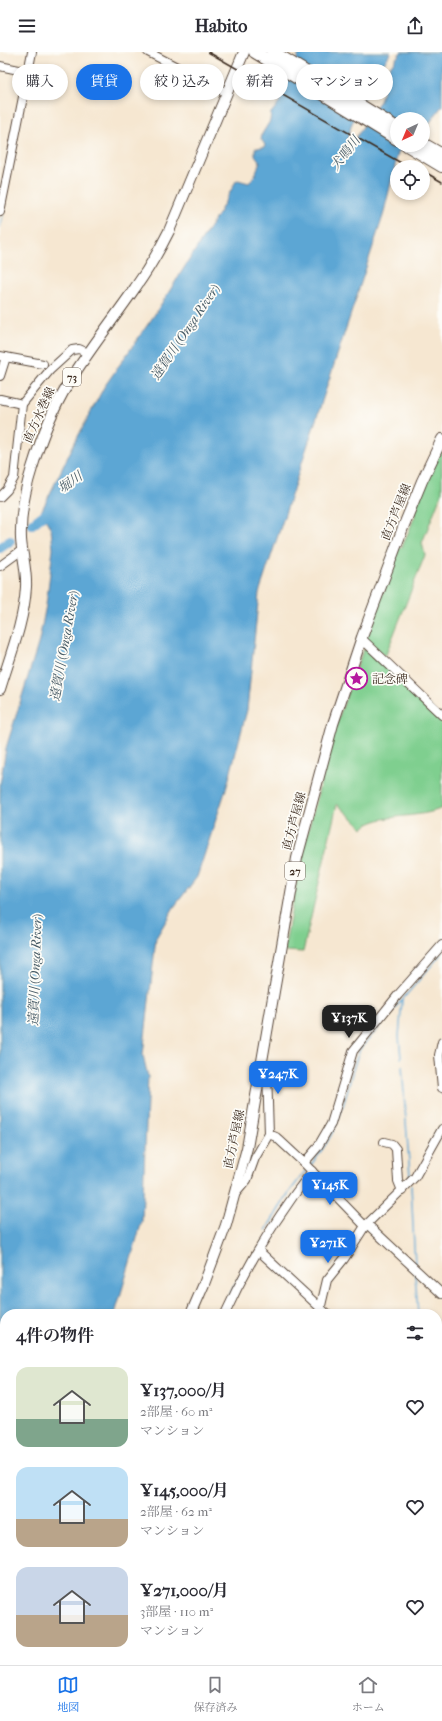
<!DOCTYPE html>
<html lang="ja">
<meta charset="utf-8">
<style>
body{margin:0;font-family:"IM FELL French Canon","Noto Serif JP",serif;background:#f7f7f7;color:#2b2b33;height:100vh;display:flex;flex-direction:column;font-size:15px;white-space:nowrap}
*{box-sizing:border-box;margin:0}
p{font-size:13px;color:#7c7c81}
.icon{flex:none;width:22px;height:22px;fill:none;stroke:currentColor;stroke-width:2;stroke-linecap:round;stroke-linejoin:round}
.map{position:relative;flex:1;overflow:hidden}
.side{position:absolute;left:0px;top:1257px;width:442px;height:356px;display:flex;flex-direction:column;background:#fff;border-radius:16px 16px 0 0;box-shadow:0 2px 6px #0003}
.side>*{flex:none}
.hud{position:absolute;left:12px;top:12px;width:418px;height:36px;display:flex;gap:8px}
.needle{width:26px;rotate:224deg}
.buttons{position:absolute;left:390px;top:60px;display:grid;gap:8px}
.buttons a{display:grid;place-items:center;width:40px;height:40px;border-radius:50%;background:#fff;box-shadow:0 2px 6px #0003;font-size:20px}
.price{position:absolute;translate:-50% -34px;padding:0 9px;border-radius:8px;background:#1a73e8;color:#fff;font-size:13px;line-height:26px;filter:drop-shadow(0 1px 2px #0008)}
.price::after{content:'';position:absolute;left:50%;top:24px;width:12px;height:9px;margin-left:-6px;background:inherit;clip-path:polygon(0 0,100% 0,50% 100%)}
.price.active{background:#222;color:#fff}
ul{padding:0;list-style:none}
li{display:flex;align-items:center;gap:12px;height:100px;padding:0 16px}
li span{display:grid;place-items:center;flex:none;width:112px;height:80px;border-radius:12px;color:#555}
li>.icon{margin-inline-start:auto}
span .icon{width:48px;height:48px;fill:#fffc;stroke-width:1}
li b{font-size:17px}
h2{display:flex;justify-content:space-between;align-items:center;height:48px;padding:0 16px;font-size:17px}
.chip{padding:0 14px;border-radius:18px;background:#fff;box-shadow:0 2px 6px #0003;font-size:14px;line-height:36px}
.chip.active{background:#1a73e8;color:#fff}
header{display:flex;justify-content:space-between;align-items:center;height:52px;padding:0 16px;background:#fff;font-size:18px;font-weight:700}
.dock{display:flex;justify-content:space-around;align-items:center;height:56px;border-top:1px solid #e1e1e2;background:#fff;font-size:11px;color:#7c7c81}
.dock a{display:grid;justify-items:center;gap:2px}
.dock .active{color:#1a73e8}
.map>svg:first-child{display:block}
.green{fill:#7fcf8f;stroke:#5d7c56}
.water{fill:#5ca6d4;stroke:#4c6879}
.lines{fill:none;stroke-linecap:round;stroke-linejoin:round}
.stream{stroke:#5ca6d4;stroke-width:1.5}
.river{stroke:#5ca6d4;stroke-width:10}
.minor-casing{stroke:#574639;stroke-width:10}
.major-casing{stroke:#574639;stroke-width:12}
.highway-casing{stroke:#574639;stroke-width:14}
.minor{stroke:#fff;stroke-width:8}
.major{stroke:#fff;stroke-width:10}
.highway{stroke:#fff;stroke-width:12}
.rail{stroke:#3b2a1e;stroke-width:1.5}
.labels{text-anchor:middle;dominant-baseline:central;stroke-width:3.5;stroke-linejoin:round;paint-order:stroke}
.shield{fill:#fdfcf7;stroke:#75695f;stroke-width:1}
.shield-label{font-size:11px;font-weight:bold;fill:#3b2a1e}
.street-label{font-size:12px;fill:#3b2a1e;stroke:#fdfcf7}
.poi-label{font-size:12px;fill:#3b2a1e;stroke:#fdfcf7;text-anchor:start}
.water-label{font-size:13px;font-style:italic;fill:#485c67;stroke:#fdfcf7}
</style>
<header><svg class="icon" aria-label="menu" viewBox="0 0 24 24"><path d="M4 6h16M4 12h16M4 18h16"/></svg>Habito<svg class="icon" aria-label="share" viewBox="0 0 24 24"><path d="M12 15V3M7 8l5-5 5 5M5 13v7h14v-7"/></svg></header>
<div class="map">
<svg width="442" height="1613" viewBox="0 0 442 1613">
<rect width="100%" height="100%" fill="#fdfcf7"/>
<filter id="ink" filterUnits="userSpaceOnUse"><feTurbulence type="fractalNoise" baseFrequency=".025" numOctaves="2"/><feDisplacementMap in="SourceGraphic" scale="8" xChannelSelector="R" yChannelSelector="G"/><feConvolveMatrix kernelMatrix="1 2 1 2 8 2 1 2 1" color-interpolation-filters="sRGB"/></filter>
<filter id="wash" filterUnits="userSpaceOnUse"><feTurbulence type="fractalNoise" baseFrequency=".012" numOctaves="4" result="noise"/><feDisplacementMap in="SourceGraphic" scale="16" xChannelSelector="R" yChannelSelector="G"/><feGaussianBlur stdDeviation="0.9" result="paint"/><feColorMatrix in="noise" values="0 0 0 0 0 0 0 0 0 0 0 0 0 0 0 0 0 1.4 0 .05"/><feComposite in="paint" operator="in"/></filter>
<g filter="url(#wash)">
<rect width="100%" height="100%" fill="#f6e7d1"/>
<g class="green">
<path d="M442 395V440L422 491 425 503 385 605 367 587V585L399 496 402 495 415 464 414 458Z"/>
<path d="M366 597H369L442 667V756C421 767 378 761 363 776L337 752 303 900 284 899 300 810 335 676 363 598Z"/>
</g>
<path class="water" d="M300 0H391L383 13 377 31 363 48 361 56 352 71 345 95 346 98 354 89 371 61 380 49 389 16 401 0H442V54L423 80V67H397V93H405L398 101 383 164 259 541 247 658 227 734 197 825 174 855 156 886 143 1003 148 1025 142 1169 115 1262H5V1505L0 1518V733L6 696 39 589 46 553 53 497 51 477 41 460 74 392 104 335 153 265 220 159 236 129 238 128 249 131 254 125 260 110 255 103V96L264 95 265 93 261 87 262 82 270 69 271 61 279 51 284 34Z"/>
<g class="lines">
<g class="stream">
<path d="M0 175 3 163"/>
<path d="M401 1006 399 984 402 949"/>
<path d="M402 1014 410 1124"/>
<path d="M310 1114C319 1102 328 1091 334 1077 347 1052 349 1023 360 997L442 901"/>
<path d="M411 1133 415 1213"/>
<path d="M266 1178 288 1142 306 1118"/>
<path d="M415 1222 418 1262"/>
<path d="M219 1262 238 1227"/>
<path d="M437 1557V1561"/>
<path d="M62 1613 64 1608"/>
<path d="M416 1613 417 1608"/>
</g>
<g class="river">
<path d="M32 472 54 455"/>
<path d="M0 496 10 489"/>
</g>
</g>
</g>
<g filter="url(#ink)">
<g class="lines">
<defs>
<g id="minor">
<path d="M148 0 227 41"/>
<path d="M0 14 28 20"/>
<path d="M0 160 32 0"/>
<path d="M0 304 43 312"/>
<path d="M0 324 6 305"/>
<path d="M0 347 22 352 50 318 72 298 79 297 88 301"/>
<path d="M0 445 7 438 14 426 22 352"/>
<path d="M0 514 22 498"/>
<path d="M362 587 442 663"/>
<path d="M442 990 439 1003 442 1036"/>
<path d="M269 1082 276 1085 304 1111 365 1174 367 1172 442 1242"/>
<path d="M384 1090 392 1092 396 1097 398 1129 402 1139"/>
<path d="M304 1111 317 1096 331 1072 353 999 398 943 442 893"/>
<path d="M236 1141 247 1128 255 1106 269 1082 267 1019 262 1010"/>
<path d="M367 1172 415 1125 442 1077"/>
<path d="M259 1199 327 1262"/>
<path d="M225 1262C248 1211 278 1163 312 1119"/>
<path d="M319 1262 327 1228 344 1207 365 1174"/>
<path d="M437 1354 442 1360"/>
<path d="M69 1613 71 1608"/>
</g>
<g id="major">
<path d="M0 637C10 604 24 570 26 535 27 519 22 503 21 487 20 463 25 438 32 416 41 387 52 358 68 332 88 299 113 268 135 236 148 218 159 199 169 179L244 0"/>
<path d="M191 1262 204 1232 226 1173 247 1096 297 806 333 672 362 585 404 473 422 429 442 387"/>
<path d="M36 1613 38 1608"/>
</g>
<g id="highway">
<path d="M255 0 397 87"/>
<path d="M273 0 397 76"/>
<path d="M423 92 442 103"/>
<path d="M407 93 442 114"/>
</g>
</defs>
<use href="#minor" class="minor-casing"/>
<use href="#major" class="major-casing"/>
<use href="#highway" class="highway-casing"/>
<use href="#minor" class="minor"/>
<use href="#major" class="major"/>
<use href="#highway" class="highway"/>
<g class="rail">
<path d="M208 0 408 115"/>
<path d="M423 119 442 130"/>
<path d="M437 1530 442 1520"/>
<path d="M437 1544 442 1534"/>
<path d="M405 1613 407 1608"/>
</g>
</g>
</g>
<defs>
<symbol id="sight-ring" viewBox="-11 -11 22 22"><circle r="9.5" fill="#fdfcf7" stroke="#b5179e" stroke-width="1.5"/><path d="M0-6L1.8-2.2L6-1.7L2.9 1.2L3.7 5.4L0 3.3L-3.7 5.4L-2.9 1.2L-6-1.7L-1.8-2.2Z" fill="#b5179e"/></symbol>
</defs>
<g fill-rule="evenodd">
<use href="#sight-ring" x="344" y="614" width="25" height="25"/>
</g>
<g class="labels">
<g class="shield">
<rect x="63" y="316" width="18" height="18" rx="3"/>
<rect x="285" y="810" width="20" height="18" rx="3"/>
</g>
<g class="shield-label">
<text x="72" y="325">73</text>
<text x="295" y="819">27</text>
</g>
<g class="street-label">
<text transform="translate(39 363) rotate(-66)">直方水巻線</text>
<text transform="translate(396 460) rotate(-68)">直方芦屋線</text>
<text transform="translate(294 769) rotate(-75)">直方芦屋線</text>
<text transform="translate(234 1087) rotate(-78)">直方芦屋線</text>
</g>
<g class="poi-label">
<text x="372" y="627">記念碑</text>
</g>
<g class="water-label">
<text transform="translate(345 101) rotate(-52)">犬鳴川</text>
<text transform="translate(185 280) rotate(-56)">遠賀川 (Onga River)</text>
<text transform="translate(70 430) rotate(-35)">堀川</text>
<text transform="translate(64 594) rotate(-80)">遠賀川 (Onga River)</text>
<text transform="translate(35 918) rotate(-88)">遠賀川 (Onga River)</text>
</g>
</g>
</svg>
<div class="buttons">
<a><svg class="needle" viewBox="-14 -14 28 28"><path d="M0-13l5 13h-10z" fill="#e53935"/><path d="M0 13l5-13h-10z" fill="#7c7c81"/></svg></a>
<a><svg class="icon" aria-label="locate" viewBox="0 0 24 24"><circle cx="12" cy="12" r="6"/><path d="M12 2v4M12 18v4M2 12h4M18 12h4"/></svg></a>
</div>
<b class="price active" style="left:349px;top:987px">¥137K</b>
<b class="price" style="left:278px;top:1043px">¥247K</b>
<b class="price" style="left:330px;top:1154px">¥145K</b>
<b class="price" style="left:328px;top:1212px">¥271K</b>
<div class="hud">
<a class="chip">購入</a>
<a class="chip active">賃貸</a>
<a class="chip">絞り込み</a>
<a class="chip">新着</a>
<a class="chip">マンション</a>
</div>
<section class="side">
<h2>4件の物件<svg class="icon" aria-label="filters" viewBox="0 0 24 24"><path d="M4 7h16M4 17h16"/><circle cx="9" cy="7" r="2"/><circle cx="15" cy="17" r="2"/></svg></h2>
<ul>
<li><span style="background:linear-gradient(#dfe7d0 65%,#7fa58c 0)"><svg class="icon" aria-label="home" viewBox="0 0 24 24"><path d="M3 11l9-7 9 7M6 9v11h12V9"/></svg></span><div><b>¥137,000/月</b><p>2部屋 · 60 m²</p><p>マンション</p></div><svg class="icon" aria-label="heart" viewBox="0 0 24 24"><path d="M12 20l-8-8c-3-5 5-10 8-4 3-6 11-1 8 4z"/></svg></li>
<li><span style="background:linear-gradient(#bfe0f5 65%,#b9a48a 0)"><svg class="icon" aria-label="home" viewBox="0 0 24 24"><path d="M3 11l9-7 9 7M6 9v11h12V9"/></svg></span><div><b>¥145,000/月</b><p>2部屋 · 62 m²</p><p>マンション</p></div><svg class="icon" aria-label="heart" viewBox="0 0 24 24"><path d="M12 20l-8-8c-3-5 5-10 8-4 3-6 11-1 8 4z"/></svg></li>
<li><span style="background:linear-gradient(#c9d6e8 60%,#b9a48a 0)"><svg class="icon" aria-label="home" viewBox="0 0 24 24"><path d="M3 11l9-7 9 7M6 9v11h12V9"/></svg></span><div><b>¥271,000/月</b><p>3部屋 · 110 m²</p><p>マンション</p></div><svg class="icon" aria-label="heart" viewBox="0 0 24 24"><path d="M12 20l-8-8c-3-5 5-10 8-4 3-6 11-1 8 4z"/></svg></li>
</ul>
</section>
</div>
<nav class="dock">
<a class="active"><svg class="icon" aria-label="map" viewBox="0 0 24 24"><path d="M3 6l6-2 6 2 6-2v14l-6 2-6-2-6 2zM9 4v14M15 6v14"/></svg>地図</a>
<a><svg class="icon" aria-label="saved" viewBox="0 0 24 24"><path d="M7 4h10v16l-5-4-5 4z"/></svg>保存済み</a>
<a><svg class="icon" aria-label="home" viewBox="0 0 24 24"><path d="M3 11l9-7 9 7M6 9v11h12V9"/></svg>ホーム</a>
</nav>
